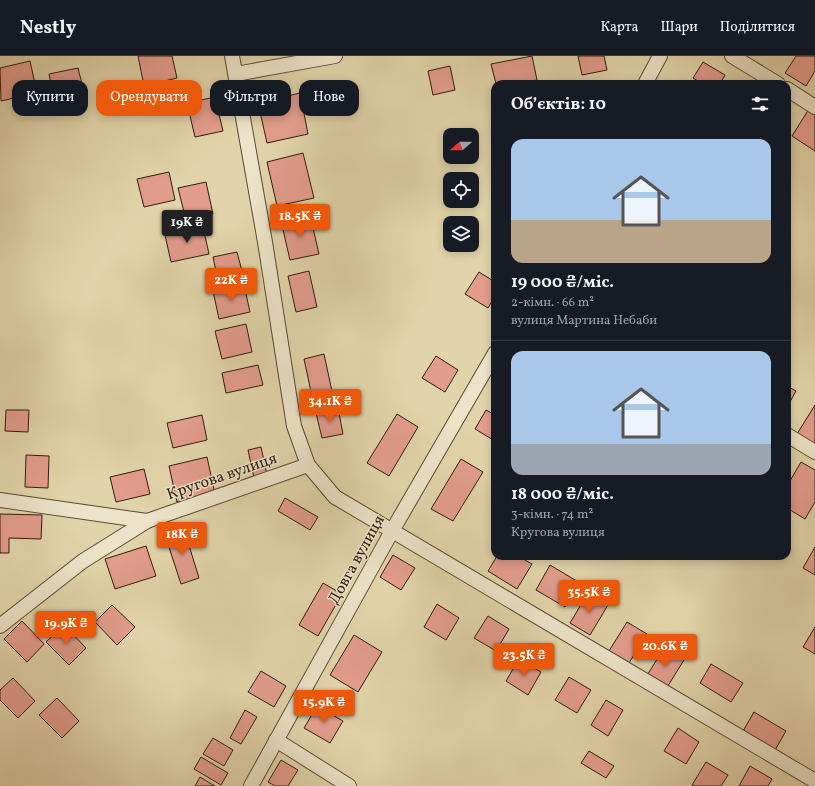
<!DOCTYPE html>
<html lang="uk">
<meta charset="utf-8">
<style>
body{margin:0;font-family:Vollkorn,serif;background:#20242c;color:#f1f3f6;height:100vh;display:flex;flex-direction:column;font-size:15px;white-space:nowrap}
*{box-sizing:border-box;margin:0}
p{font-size:13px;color:#9ea1a6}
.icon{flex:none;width:22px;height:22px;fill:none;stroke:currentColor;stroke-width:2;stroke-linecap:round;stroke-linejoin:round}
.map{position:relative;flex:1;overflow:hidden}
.panel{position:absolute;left:491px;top:24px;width:300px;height:480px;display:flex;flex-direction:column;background:#171b24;border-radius:12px;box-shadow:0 2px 10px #0003}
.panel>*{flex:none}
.top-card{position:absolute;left:12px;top:24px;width:380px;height:36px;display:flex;gap:8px}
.needle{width:26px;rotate:250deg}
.buttons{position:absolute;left:443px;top:72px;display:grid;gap:8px}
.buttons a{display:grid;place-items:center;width:36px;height:36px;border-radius:8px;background:#171b24;box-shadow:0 2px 10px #0003;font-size:20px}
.price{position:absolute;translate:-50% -34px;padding:0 9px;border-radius:4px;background:#ea580c;color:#fff;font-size:13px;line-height:26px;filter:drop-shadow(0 1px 2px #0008)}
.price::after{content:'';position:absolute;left:50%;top:24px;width:12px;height:9px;margin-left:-6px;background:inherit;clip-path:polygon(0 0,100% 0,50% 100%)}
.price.selected{background:#222;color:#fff}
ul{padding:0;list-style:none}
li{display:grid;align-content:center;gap:8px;height:212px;padding:0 20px}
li+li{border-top:1px solid #363941}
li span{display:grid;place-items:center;height:124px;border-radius:12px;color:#555}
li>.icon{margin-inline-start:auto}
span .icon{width:72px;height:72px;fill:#fffc;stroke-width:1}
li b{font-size:17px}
h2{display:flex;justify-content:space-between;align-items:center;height:48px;padding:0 20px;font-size:17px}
.chip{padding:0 14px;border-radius:12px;background:#171b24;box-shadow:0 2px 10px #0003;font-size:14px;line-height:36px}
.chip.selected{background:#ea580c;color:#fff}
header{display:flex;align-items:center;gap:24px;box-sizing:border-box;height:56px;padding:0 20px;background:#171b24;border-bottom:1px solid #363941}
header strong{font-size:19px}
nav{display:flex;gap:22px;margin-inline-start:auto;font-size:14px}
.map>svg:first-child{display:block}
.building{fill:#e39d8d;stroke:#2d1c0e}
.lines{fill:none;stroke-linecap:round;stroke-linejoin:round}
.street-casing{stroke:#5a4a35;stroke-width:16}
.street{stroke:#ece3c8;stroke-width:14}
.labels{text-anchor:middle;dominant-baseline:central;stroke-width:3;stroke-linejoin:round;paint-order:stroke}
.street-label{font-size:16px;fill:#2d1c0e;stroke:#ece3c8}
</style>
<header>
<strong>Nestly</strong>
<nav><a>Карта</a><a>Шари</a><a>Поділитися</a></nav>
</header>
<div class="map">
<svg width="815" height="730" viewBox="0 0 815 730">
<rect width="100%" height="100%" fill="#e2d4aa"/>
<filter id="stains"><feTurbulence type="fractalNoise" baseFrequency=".005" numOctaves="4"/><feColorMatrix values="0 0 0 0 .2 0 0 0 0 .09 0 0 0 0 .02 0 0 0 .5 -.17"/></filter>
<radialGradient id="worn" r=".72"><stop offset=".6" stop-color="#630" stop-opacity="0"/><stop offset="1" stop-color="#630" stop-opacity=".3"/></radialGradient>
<g class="building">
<path d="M138 0H172L177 22 144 30Z"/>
<path d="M532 0 537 24 516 28H496L491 8Z"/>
<path d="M578 0H604L607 14 582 19Z"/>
<path d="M796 0H815V15L806 30 785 17Z"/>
<path d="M30 5 37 37 1 45 0 12Z"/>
<path d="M703 6 725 19 720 28H703L693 22Z"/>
<path d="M450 10 455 34 433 39 428 15Z"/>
<path d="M78 12 85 40 55 47 49 18Z"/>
<path d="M300 37 308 78 267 87 258 47Z"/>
<path d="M215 41 223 75 195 81 187 47Z"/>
<path d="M809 53 815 57V95L792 80Z"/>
<path d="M303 97 314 142 277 150 267 106Z"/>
<path d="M169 116 175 144 144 151 137 123Z"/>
<path d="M206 126 213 158 186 164 178 132Z"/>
<path d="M310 159 319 198 290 204 281 165Z"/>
<path d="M203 171 209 198 171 206 165 179Z"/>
<path d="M237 196 243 219 218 225 213 201Z"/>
<path d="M309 215 317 251 296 256 288 220Z"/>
<path d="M479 216 495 226V240L488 252 465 238Z"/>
<path d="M244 229 250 256 219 263 213 235Z"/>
<path d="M246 268 252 296 222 303 215 275Z"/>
<path d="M324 298 333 340 313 345 304 303Z"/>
<path d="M436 300 458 314 445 336 422 322Z"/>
<path d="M258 309 263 329 226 337 222 317Z"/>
<path d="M787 330 796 335 787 351Z"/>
<path d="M815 349V389L797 378Z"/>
<path d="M338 352 343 378 322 382 316 357Z"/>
<path d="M6 354H29L28 376 5 375Z"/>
<path d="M486 354 495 359V385L475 373Z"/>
<path d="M397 358 418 371 389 420 367 407Z"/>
<path d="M202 359 207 384 173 392 167 367Z"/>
<path d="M261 391 267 419 254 422 248 394Z"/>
<path d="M26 399 49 400 48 432 25 431Z"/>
<path d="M207 401 215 438 177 446 169 410Z"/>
<path d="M461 403 483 416 453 465 431 453Z"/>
<path d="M801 406 815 414V446L805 463 787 452V430Z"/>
<path d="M144 413 150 438 116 446 110 421Z"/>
<path d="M285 442 318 461 310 474 278 455Z"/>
<path d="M0 458 42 459 41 483 9 482V497H0Z"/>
<path d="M184 473 199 522 181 528 165 479Z"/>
<path d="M146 490 156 520 115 533 105 503Z"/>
<path d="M815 491V519L803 512Z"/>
<path d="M393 499 415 512 401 534 380 521Z"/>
<path d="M497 500H518L532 508 517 533 488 515Z"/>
<path d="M550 509 580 527 565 551 536 534Z"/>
<path d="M323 527 342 538 318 580 299 569Z"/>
<path d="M588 537 608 549 590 579 570 567Z"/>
<path d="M437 548 459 562 446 584 424 571Z"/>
<path d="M112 549 135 571 117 589 95 566Z"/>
<path d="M488 560 509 573 496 595 474 582Z"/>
<path d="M22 565 44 588 27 606 4 583Z"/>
<path d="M627 566 647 578 629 607 609 595Z"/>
<path d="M64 569 86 592 69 609 46 586Z"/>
<path d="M815 571V598L803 591Z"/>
<path d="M354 579 382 596 358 636 330 619Z"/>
<path d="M664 592 684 604 666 633 646 621Z"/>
<path d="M519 603 541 616 528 639 506 625Z"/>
<path d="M711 608 743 627 731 646 700 627Z"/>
<path d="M261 615 286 630 274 651 248 636Z"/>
<path d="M569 621 591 634 577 657 555 644Z"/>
<path d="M13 622 35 645 18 662 0 644V634Z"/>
<path d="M57 642 79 665 62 682 39 659Z"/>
<path d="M606 644 623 654 608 680 591 669Z"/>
<path d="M317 650 343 665 330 687 304 672Z"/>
<path d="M245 654 257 661 241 688 230 682Z"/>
<path d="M754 656 786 675 775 694 743 675Z"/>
<path d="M678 672 699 686 686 708 664 695Z"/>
<path d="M213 682 233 694 224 710 203 698Z"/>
<path d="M589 695 614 710 606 722 581 707Z"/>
<path d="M201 701 228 717 221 729 194 713Z"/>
<path d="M281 704 298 714 288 730H275L268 726Z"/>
<path d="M706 706 728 719 721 730H695L692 729Z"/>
<path d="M750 710 772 723 768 730H739Z"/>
<path d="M200 721 215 730H195Z"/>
</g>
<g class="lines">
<defs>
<g id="street">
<path d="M232 0 265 186 294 370 308 409 335 441 815 725"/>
<path d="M732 0 778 28"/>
<path d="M236 18 335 0"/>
<path d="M645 28 660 0"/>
<path d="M787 33 815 51"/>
<path d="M787 379 815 396"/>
<path d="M0 444 147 465"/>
<path d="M0 570 83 505 147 465 308 409"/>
<path d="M276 684 349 730"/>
<path d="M251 730 392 475 495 297"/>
</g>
</defs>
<use href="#street" class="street-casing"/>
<use href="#street" class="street"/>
</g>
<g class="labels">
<g class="street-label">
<text transform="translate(222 421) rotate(-19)">Кругова вулиця</text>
<text transform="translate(357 504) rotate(-61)">Довга вулиця</text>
</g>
</g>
<rect width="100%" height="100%" filter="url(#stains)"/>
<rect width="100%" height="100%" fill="url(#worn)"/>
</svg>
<div class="buttons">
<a><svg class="needle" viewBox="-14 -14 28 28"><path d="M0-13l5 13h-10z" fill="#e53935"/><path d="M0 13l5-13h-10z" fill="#9ea1a6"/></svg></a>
<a><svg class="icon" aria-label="locate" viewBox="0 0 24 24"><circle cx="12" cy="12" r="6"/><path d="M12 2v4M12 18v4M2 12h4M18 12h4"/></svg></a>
<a><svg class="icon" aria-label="layers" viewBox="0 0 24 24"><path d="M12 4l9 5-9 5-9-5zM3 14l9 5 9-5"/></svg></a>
</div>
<b class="price" style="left:300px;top:182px">18.5K ₴</b>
<b class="price selected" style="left:187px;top:188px">19K ₴</b>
<b class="price" style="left:231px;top:246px">22K ₴</b>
<b class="price" style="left:330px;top:367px">34.1K ₴</b>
<b class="price" style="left:182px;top:500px">18K ₴</b>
<b class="price" style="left:589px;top:558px">35.5K ₴</b>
<b class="price" style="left:66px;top:589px">19.9K ₴</b>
<b class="price" style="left:665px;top:612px">20.6K ₴</b>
<b class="price" style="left:524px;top:621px">23.5K ₴</b>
<b class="price" style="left:324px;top:668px">15.9K ₴</b>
<div class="top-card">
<a class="chip">Купити</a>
<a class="chip selected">Орендувати</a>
<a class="chip">Фільтри</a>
<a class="chip">Нове</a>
</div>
<section class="panel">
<h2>Об’єктів: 10<svg class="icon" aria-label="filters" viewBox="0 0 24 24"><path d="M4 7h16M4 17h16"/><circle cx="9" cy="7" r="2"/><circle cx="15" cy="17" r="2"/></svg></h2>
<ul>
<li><span style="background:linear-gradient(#a9c7e8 65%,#b9a48a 0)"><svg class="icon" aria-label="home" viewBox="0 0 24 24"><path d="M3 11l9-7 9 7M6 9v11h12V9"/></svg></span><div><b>19 000 ₴/міс.</b><p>2-кімн. · 66 m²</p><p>вулиця Мартина Небаби</p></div></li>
<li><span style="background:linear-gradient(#a9c7e8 75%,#9aa5b1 0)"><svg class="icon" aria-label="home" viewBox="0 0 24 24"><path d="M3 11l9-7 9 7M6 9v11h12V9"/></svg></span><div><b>18 000 ₴/міс.</b><p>3-кімн. · 74 m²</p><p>Кругова вулиця</p></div></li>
</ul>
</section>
</div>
